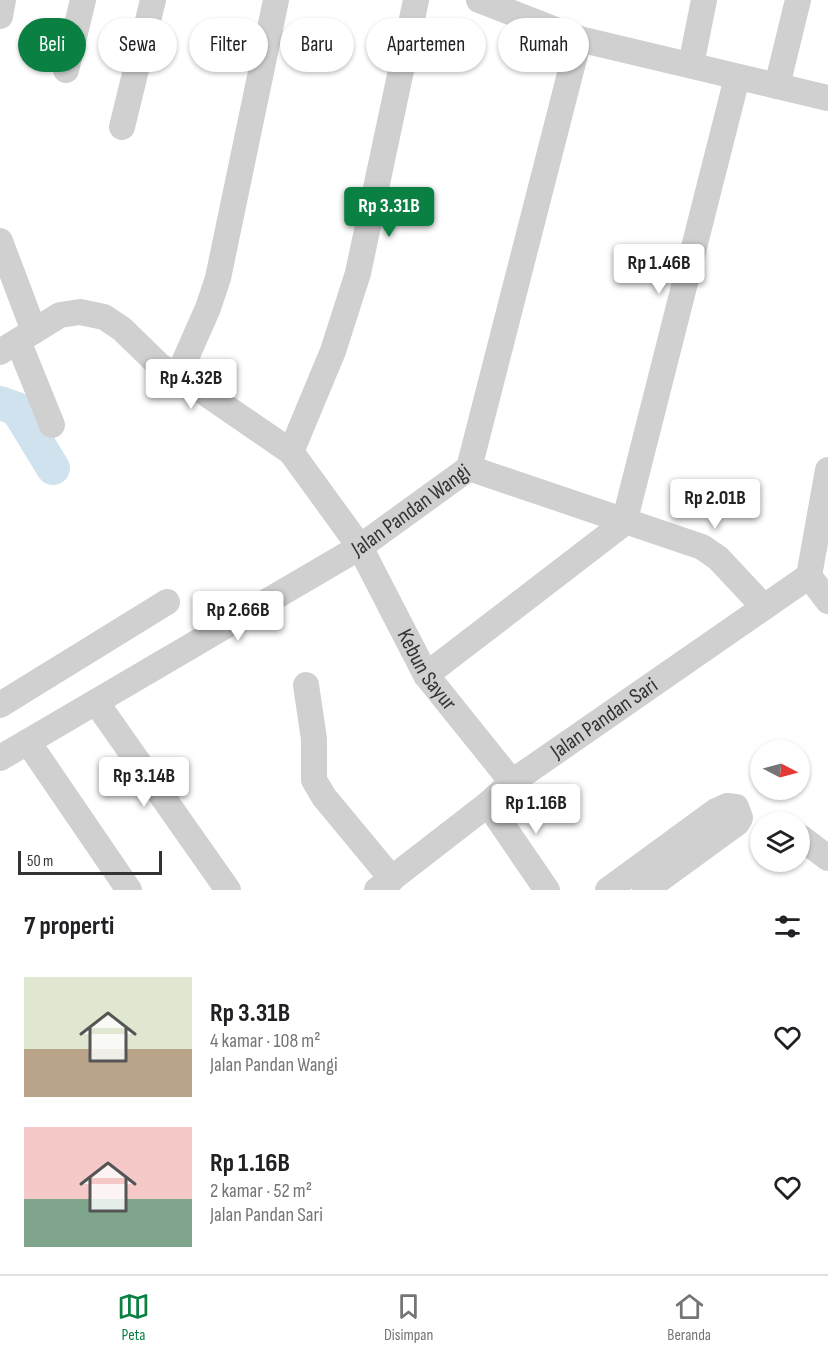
<!DOCTYPE html>
<html lang="id">
<meta charset="utf-8">
<style>
body{margin:0;font-family:"Sofia Sans Condensed",sans-serif;background:#f6f6f6;color:#202124;height:100vh;display:flex;flex-direction:column;font-size:22px;white-space:nowrap}
*{box-sizing:border-box;margin:0}
p{font-size:20px;color:#757577}
.icon{flex:none;width:33px;height:33px;fill:none;stroke:currentColor;stroke-width:2;stroke-linecap:round;stroke-linejoin:round}
.map{position:relative;height:890px;overflow:hidden}
.sheet{display:flex;flex-direction:column;background:#fff;flex:1}
.sheet>*{flex:none}
.hud{position:absolute;left:18px;top:18px;width:792px;height:54px;display:flex;gap:12px}
.needle{width:39px;rotate:96deg}
.fabs{position:absolute;left:750px;top:740px;display:grid;gap:12px}
.fabs a{display:grid;place-items:center;width:60px;height:60px;border-radius:50%;background:#fff;box-shadow:0 2px 4px #0004;font-size:30px}
.scale{position:absolute;left:18px;bottom:15px;width:144px;box-sizing:border-box;padding-left:6px;border:3px solid #333;border-top:0;font-size:16px;line-height:21px;white-space:nowrap;color:#333;-webkit-text-stroke:4px #fff;paint-order:stroke}
.price{position:absolute;translate:-50% -51px;padding:0 14px;border-radius:6px;background:#fff;color:#222;font-size:20px;line-height:39px;filter:drop-shadow(0 2px 3px #0008)}
.price::after{content:'';position:absolute;left:50%;top:36px;width:18px;height:14px;margin-left:-9px;background:inherit;clip-path:polygon(0 0,100% 0,50% 100%)}
.price.current{background:#0b8043;color:#fff}
ul{padding:0;list-style:none}
li{display:flex;align-items:center;gap:18px;height:150px;padding:0 24px}
li span{display:grid;place-items:center;flex:none;width:168px;height:120px;border-radius:0px;color:#555}
li>.icon{margin-inline-start:auto}
span .icon{width:72px;height:72px;fill:#fffc;stroke-width:1}
li b{font-size:26px}
h2{display:flex;justify-content:space-between;align-items:center;height:72px;padding:0 24px;font-size:26px}
.tag{padding:0 21px;border-radius:27px;background:#fff;box-shadow:0 2px 4px #0004;font-size:21px;line-height:54px}
.tag.current{background:#0b8043;color:#fff}
.tab-bar{display:flex;justify-content:space-around;align-items:center;height:84px;border-top:2px solid #e0e0e0;background:#fff;font-size:16px;color:#757577}
.tab-bar a{display:grid;justify-items:center;gap:3px}
.tab-bar .current{color:#0b8043}
.map>svg:first-child{display:block}
.lines{fill:none;stroke-linecap:round;stroke-linejoin:round}
.river{stroke:#cfe2ee;stroke-width:34}
.minor{stroke:#d0d0d0;stroke-width:26}
.labels{text-anchor:middle;dominant-baseline:central;stroke-width:6;stroke-linejoin:round;paint-order:stroke}
.street-label{font-size:22px;fill:#333;stroke:#fff}
</style>
<div class="map">
<svg width="828" height="890" viewBox="0 0 828 890">
<rect width="100%" height="100%" fill="#fff"/>
<g class="lines">
<path class="river" d="M0 403 17 409 53 468"/>
<g class="minor">
<path d="M479 0 579 39 828 98"/>
<path d="M0 16 3 0"/>
<path d="M691 65 704 0"/>
<path d="M66 70 83 0"/>
<path d="M777 86 798 0"/>
<path d="M122 127 153 0"/>
<path d="M0 241 34 331"/>
<path d="M18 341 52 425"/>
<path id="s1" d="M0 352 60 315 80 312 104 317 122 329 160 366 198 388 291 452 360 547 426 675 512 782"/>
<path d="M178 376 208 308 218 278 276 0"/>
<path d="M291 452 333 351 358 273 416 0"/>
<path d="M469 468 702 547 718 558 764 607"/>
<path d="M809 576 828 470"/>
<path d="M809 576 828 601"/>
<path d="M426 675 624 523 737 78"/>
<path d="M306 685 314 739V780L324 797 392 879"/>
<path d="M96 702 228 890"/>
<path d="M0 705 167 602"/>
<path d="M28 742 129 890"/>
<path id="s2" d="M0 758 360 547 469 468 579 39"/>
<path d="M488 804 547 890"/>
<path d="M800 837 828 858"/>
<path id="s3" d="M377 890 488 804 512 782 809 576"/>
<path d="M608 890 716 811 727 806 736 807 740 818 737 823 645 890"/>
</g>
</g>
<g class="labels">
<g class="street-label">
<text stroke="none"><textPath href="#s2" startOffset="480">Jalan Pandan Wangi</textPath></text>
<text stroke="none"><textPath href="#s1" startOffset="604">Kebun Sayur</textPath></text>
<text stroke="none"><textPath href="#s3" startOffset="285">Jalan Pandan Sari</textPath></text>
</g>
</g>
</svg>
<div class="fabs">
<a><svg class="needle" viewBox="-14 -14 28 28"><path d="M0-13l5 13h-10z" fill="#e53935"/><path d="M0 13l5-13h-10z" fill="#757577"/></svg></a>
<a><svg class="icon" aria-label="layers" viewBox="0 0 24 24"><path d="M12 4l9 5-9 5-9-5zM3 14l9 5 9-5"/></svg></a>
</div>
<div class="scale">50 m</div>
<b class="price current" style="left:389px;top:238px">Rp 3.31B</b>
<b class="price" style="left:659px;top:295px">Rp 1.46B</b>
<b class="price" style="left:191px;top:410px">Rp 4.32B</b>
<b class="price" style="left:715px;top:530px">Rp 2.01B</b>
<b class="price" style="left:238px;top:642px">Rp 2.66B</b>
<b class="price" style="left:144px;top:808px">Rp 3.14B</b>
<b class="price" style="left:536px;top:835px">Rp 1.16B</b>
<div class="hud">
<a class="tag current">Beli</a>
<a class="tag">Sewa</a>
<a class="tag">Filter</a>
<a class="tag">Baru</a>
<a class="tag">Apartemen</a>
<a class="tag">Rumah</a>
</div>
</div>
<section class="sheet">
<h2>7 properti<svg class="icon" aria-label="filters" viewBox="0 0 24 24"><path d="M4 7h16M4 17h16"/><circle cx="9" cy="7" r="2"/><circle cx="15" cy="17" r="2"/></svg></h2>
<ul>
<li><span style="background:linear-gradient(#dfe7d0 60%,#b9a48a 0)"><svg class="icon" aria-label="home" viewBox="0 0 24 24"><path d="M3 11l9-7 9 7M6 9v11h12V9"/></svg></span><div><b>Rp 3.31B</b><p>4 kamar · 108 m²</p><p>Jalan Pandan Wangi</p></div><svg class="icon" aria-label="heart" viewBox="0 0 24 24"><path d="M12 20l-8-8c-3-5 5-10 8-4 3-6 11-1 8 4z"/></svg></li>
<li><span style="background:linear-gradient(#f6c9c9 60%,#7fa58c 0)"><svg class="icon" aria-label="home" viewBox="0 0 24 24"><path d="M3 11l9-7 9 7M6 9v11h12V9"/></svg></span><div><b>Rp 1.16B</b><p>2 kamar · 52 m²</p><p>Jalan Pandan Sari</p></div><svg class="icon" aria-label="heart" viewBox="0 0 24 24"><path d="M12 20l-8-8c-3-5 5-10 8-4 3-6 11-1 8 4z"/></svg></li>
</ul>
</section>
<nav class="tab-bar">
<a class="current"><svg class="icon" aria-label="map" viewBox="0 0 24 24"><path d="M3 6l6-2 6 2 6-2v14l-6 2-6-2-6 2zM9 4v14M15 6v14"/></svg>Peta</a>
<a><svg class="icon" aria-label="saved" viewBox="0 0 24 24"><path d="M7 4h10v16l-5-4-5 4z"/></svg>Disimpan</a>
<a><svg class="icon" aria-label="home" viewBox="0 0 24 24"><path d="M3 11l9-7 9 7M6 9v11h12V9"/></svg>Beranda</a>
</nav>
